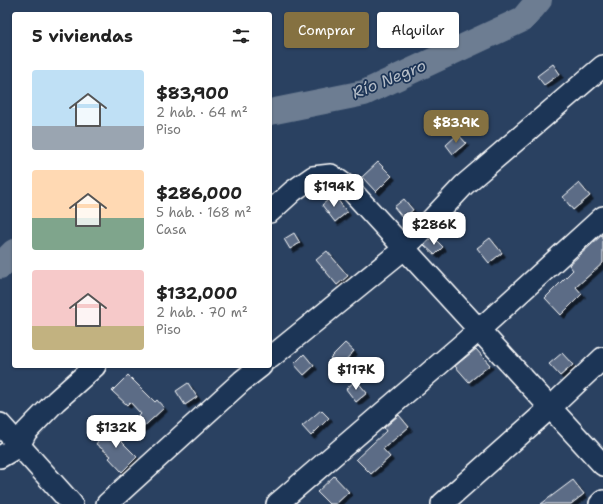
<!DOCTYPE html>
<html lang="es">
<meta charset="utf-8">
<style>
body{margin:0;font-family:"Shantell Sans",sans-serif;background:#f6f6f6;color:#222;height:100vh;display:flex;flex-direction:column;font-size:15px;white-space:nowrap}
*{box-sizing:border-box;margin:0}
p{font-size:13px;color:#767676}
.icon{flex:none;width:22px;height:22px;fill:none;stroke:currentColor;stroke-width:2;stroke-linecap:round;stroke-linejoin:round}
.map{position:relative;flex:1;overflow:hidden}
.side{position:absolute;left:12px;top:12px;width:260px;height:356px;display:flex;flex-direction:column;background:#fff;border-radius:4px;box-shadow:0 1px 3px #0004}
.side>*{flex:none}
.banner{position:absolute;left:284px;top:12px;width:259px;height:36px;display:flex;gap:8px}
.price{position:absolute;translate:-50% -34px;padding:0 9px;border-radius:8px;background:#fff;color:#222;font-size:13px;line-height:26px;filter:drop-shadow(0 1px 2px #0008)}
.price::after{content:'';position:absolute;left:50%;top:24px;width:12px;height:9px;margin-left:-6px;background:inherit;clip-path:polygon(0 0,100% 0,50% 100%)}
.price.active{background:#857141;color:#fff}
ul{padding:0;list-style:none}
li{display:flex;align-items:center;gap:12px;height:100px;padding:0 20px}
li span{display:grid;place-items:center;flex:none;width:112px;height:80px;border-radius:4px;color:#555}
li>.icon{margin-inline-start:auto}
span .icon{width:48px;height:48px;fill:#fffc;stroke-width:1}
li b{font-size:17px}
h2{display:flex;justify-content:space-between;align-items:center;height:48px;padding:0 20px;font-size:17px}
.chip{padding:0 14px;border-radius:4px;background:#fff;box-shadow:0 1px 3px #0004;font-size:14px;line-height:36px}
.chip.active{background:#857141;color:#fff}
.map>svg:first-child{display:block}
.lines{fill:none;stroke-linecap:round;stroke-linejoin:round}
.river{stroke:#6d7d92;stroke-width:26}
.building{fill:#5b6c86;stroke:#fff;filter:url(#shadow)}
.minor-casing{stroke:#fff;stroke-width:24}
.minor{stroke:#1d3557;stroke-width:21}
.labels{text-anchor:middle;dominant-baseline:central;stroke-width:3.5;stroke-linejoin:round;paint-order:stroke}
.water-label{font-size:16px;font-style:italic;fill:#b6bec8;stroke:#1d3557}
</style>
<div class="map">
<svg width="603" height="504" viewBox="0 0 603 504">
<defs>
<filter id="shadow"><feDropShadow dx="3.5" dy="3.5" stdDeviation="0" flood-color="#0009"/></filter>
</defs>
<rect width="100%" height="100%" fill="#2a4161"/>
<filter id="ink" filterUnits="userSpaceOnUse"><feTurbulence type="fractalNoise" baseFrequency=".025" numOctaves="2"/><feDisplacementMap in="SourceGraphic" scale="8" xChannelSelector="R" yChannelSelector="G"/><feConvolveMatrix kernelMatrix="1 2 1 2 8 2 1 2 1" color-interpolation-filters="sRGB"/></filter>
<g filter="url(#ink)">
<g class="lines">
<g class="river">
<path d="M270 112 364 93 523 19 539 0"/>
<path d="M0 266 14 252"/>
</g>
</g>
<g class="building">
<path d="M553 64 560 74 544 85 537 76Z"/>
<path d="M458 134 466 143 453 154 446 145Z"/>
<path d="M378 162 392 176 376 192 362 177Z"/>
<path d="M579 183 590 196 573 210 563 197Z"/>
<path d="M334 195 347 212 335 222 322 205Z"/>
<path d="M404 199 413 210 403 218 394 207Z"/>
<path d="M294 233 300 243 290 249 284 239Z"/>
<path d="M603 234V263L576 287 582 294 561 315 545 298 573 270 569 265Z"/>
<path d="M433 237 443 247 435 255 424 245Z"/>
<path d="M490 238 502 253 489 263 477 248Z"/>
<path d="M327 251 348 276 337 285 316 260Z"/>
<path d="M345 343 354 351 339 367 330 358Z"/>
<path d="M476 349 490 365 469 382 455 366Z"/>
<path d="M562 353 573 365 560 376 549 364Z"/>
<path d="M304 354 314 366 304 375 294 364Z"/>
<path d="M128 375 155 402 157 400 164 408 138 432 131 424 141 414 130 402 127 405 112 391Z"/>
<path d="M356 380 367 393 356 402 346 389Z"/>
<path d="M188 383 197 397 185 405 176 391Z"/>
<path d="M321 410 329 418 311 436 302 426Z"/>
<path d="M399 415 409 427 383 449 390 457 371 474 356 459 386 431 384 428Z"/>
<path d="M109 426 119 434 117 437 137 457 122 472 109 458 111 456 96 444Z"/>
<path d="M334 476 349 492 336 504H329L317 492Z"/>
<path d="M573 480 584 494 571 504H541Z"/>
</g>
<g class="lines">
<defs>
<g id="minor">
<path d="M270 212 293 191 313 177 331 175 348 187 603 465"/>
<path d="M270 358 405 248 464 185 603 66"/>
<path d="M0 424 72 504"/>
<path d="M0 457 19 446 26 432 56 401 95 366"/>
<path d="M107 504 242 381 261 366"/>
<path d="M277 504 479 330 603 217"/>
<path d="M442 504 550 408 603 358"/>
<path d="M600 504 603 501"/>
</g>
</defs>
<use href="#minor" class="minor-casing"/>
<use href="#minor" class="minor"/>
</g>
</g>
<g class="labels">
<g class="water-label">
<text transform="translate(389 79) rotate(-22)">Río Negro</text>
</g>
</g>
</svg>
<b class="price active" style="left:456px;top:144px">$83.9K</b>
<b class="price" style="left:334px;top:208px">$194K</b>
<b class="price" style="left:434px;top:246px">$286K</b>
<b class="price" style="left:356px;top:391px">$117K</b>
<b class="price" style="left:116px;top:449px">$132K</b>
<div class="banner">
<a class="chip active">Comprar</a>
<a class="chip">Alquilar</a>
</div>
<section class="side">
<h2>5 viviendas<svg class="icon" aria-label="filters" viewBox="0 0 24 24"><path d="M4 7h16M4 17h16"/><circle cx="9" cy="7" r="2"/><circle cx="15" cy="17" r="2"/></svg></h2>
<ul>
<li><span style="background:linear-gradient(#bfe0f5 70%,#9aa5b1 0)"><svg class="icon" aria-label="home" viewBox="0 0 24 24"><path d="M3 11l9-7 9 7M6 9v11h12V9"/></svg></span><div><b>$83,900</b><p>2 hab. · 64 m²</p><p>Piso</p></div></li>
<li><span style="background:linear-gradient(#ffd9b3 60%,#7fa58c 0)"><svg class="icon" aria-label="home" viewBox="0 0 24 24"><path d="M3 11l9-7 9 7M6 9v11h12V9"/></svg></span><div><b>$286,000</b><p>5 hab. · 168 m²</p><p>Casa</p></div></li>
<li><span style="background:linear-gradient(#f6c9c9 70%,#c2b280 0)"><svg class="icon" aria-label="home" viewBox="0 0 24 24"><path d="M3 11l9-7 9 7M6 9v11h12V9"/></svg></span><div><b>$132,000</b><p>2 hab. · 70 m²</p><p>Piso</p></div></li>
</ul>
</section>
</div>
